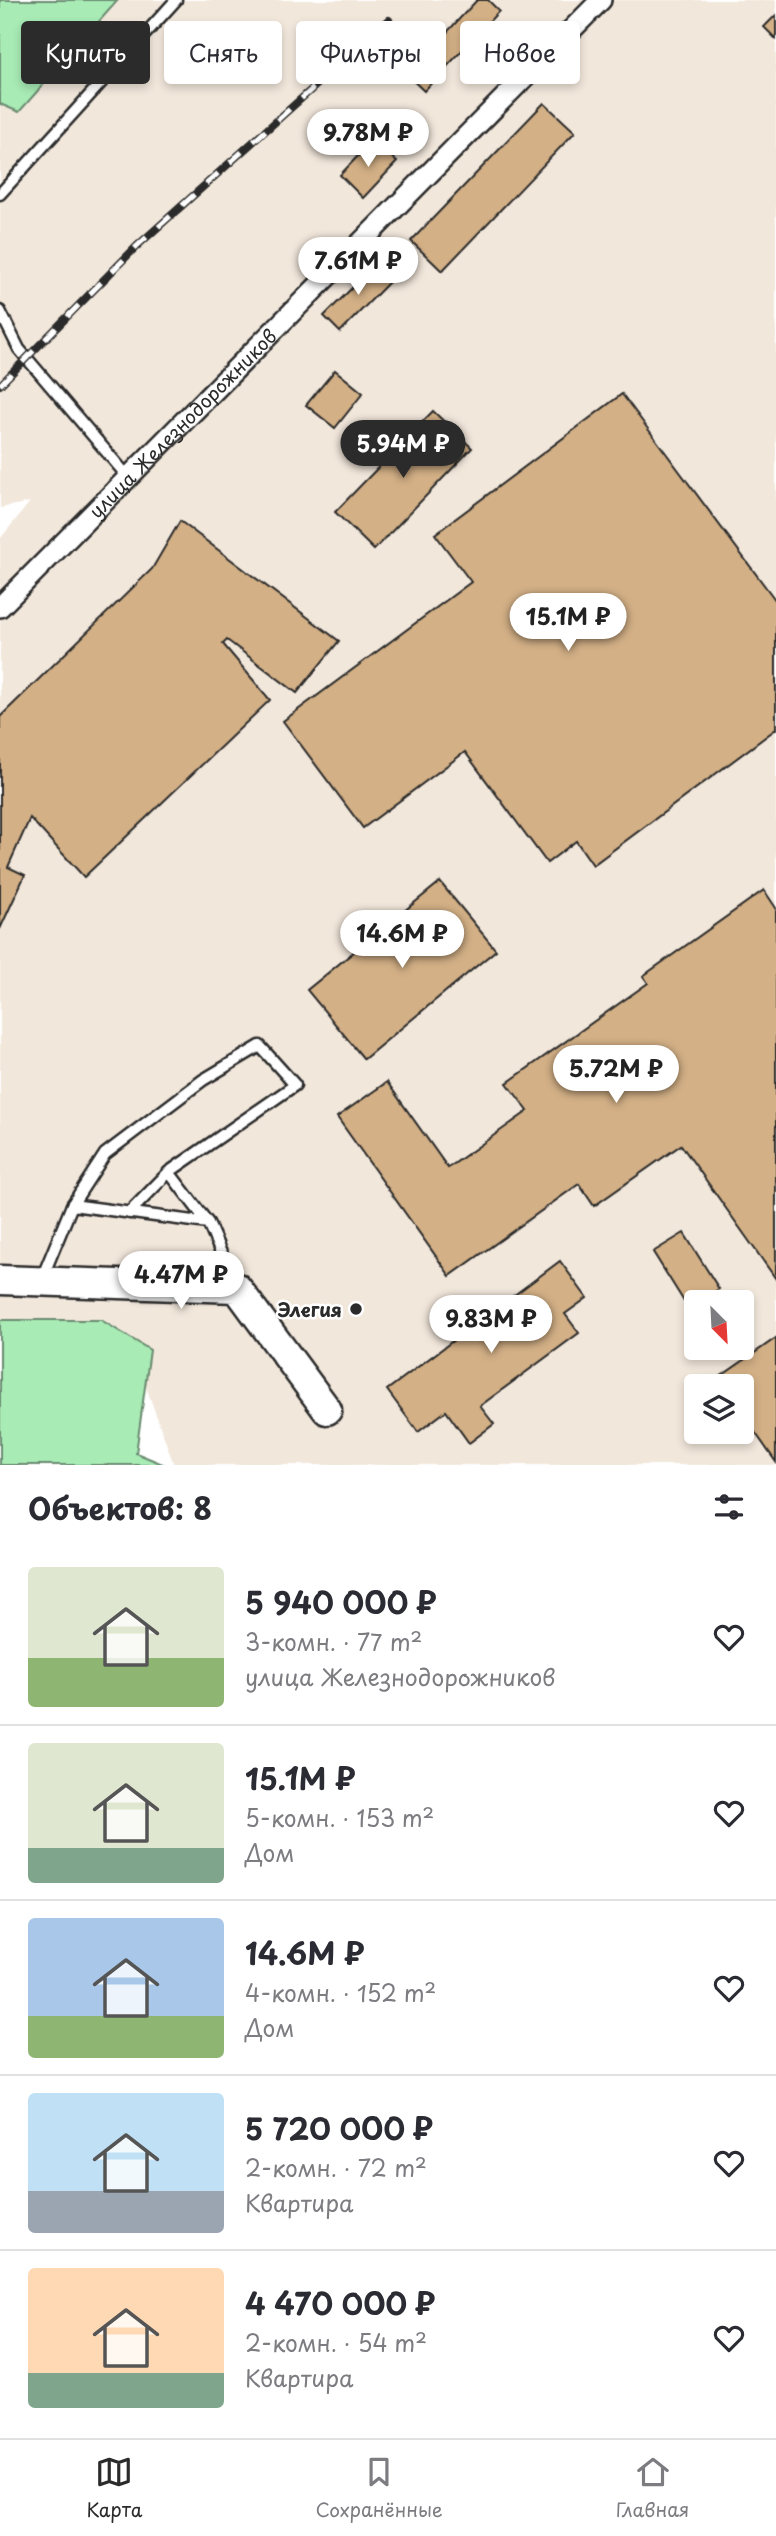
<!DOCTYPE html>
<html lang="ru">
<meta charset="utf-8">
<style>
body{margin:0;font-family:"Playpen Sans",sans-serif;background:#f7f7f7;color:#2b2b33;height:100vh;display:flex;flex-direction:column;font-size:26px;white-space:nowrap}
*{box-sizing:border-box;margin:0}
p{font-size:23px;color:#7c7c81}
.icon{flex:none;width:38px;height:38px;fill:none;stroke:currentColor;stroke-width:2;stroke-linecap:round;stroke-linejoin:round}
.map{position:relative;height:1465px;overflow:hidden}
.panel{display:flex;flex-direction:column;background:#fff;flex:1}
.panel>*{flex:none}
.banner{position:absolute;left:21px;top:21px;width:735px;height:63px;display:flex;gap:14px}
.needle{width:46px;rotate:156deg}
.controls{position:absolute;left:684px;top:1290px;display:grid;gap:14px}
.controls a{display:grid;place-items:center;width:70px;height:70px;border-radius:7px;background:#fff;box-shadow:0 4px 10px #0003;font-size:35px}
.price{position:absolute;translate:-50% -60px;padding:0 16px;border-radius:24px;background:#fff;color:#222;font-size:23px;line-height:46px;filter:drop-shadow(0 2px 4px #0008)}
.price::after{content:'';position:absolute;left:50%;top:42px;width:21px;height:16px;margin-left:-10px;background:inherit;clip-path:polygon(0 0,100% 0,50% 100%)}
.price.selected{background:#2b2b2b;color:#fff}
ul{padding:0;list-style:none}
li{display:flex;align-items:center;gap:21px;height:175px;padding:0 28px}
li+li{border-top:2px solid #e1e1e2}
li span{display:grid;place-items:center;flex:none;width:196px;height:140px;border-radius:7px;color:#555}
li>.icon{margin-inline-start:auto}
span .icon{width:84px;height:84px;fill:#fffc;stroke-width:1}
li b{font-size:30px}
h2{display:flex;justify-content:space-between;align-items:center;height:84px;padding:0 28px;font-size:30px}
.chip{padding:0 24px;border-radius:7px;background:#fff;box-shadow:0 4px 10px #0003;font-size:24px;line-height:63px}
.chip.selected{background:#2b2b2b;color:#fff}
.tab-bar{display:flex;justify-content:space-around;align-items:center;height:98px;border-top:2px solid #e1e1e2;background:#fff;font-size:19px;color:#7c7c81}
.tab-bar a{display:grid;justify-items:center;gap:4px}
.tab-bar .selected{color:#2b2b2b}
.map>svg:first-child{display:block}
.built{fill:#f2e7db;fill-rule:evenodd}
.green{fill:#a8ebb5;stroke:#6a8b70;stroke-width:2}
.building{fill:#d3b086;stroke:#2b2b2b;stroke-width:2}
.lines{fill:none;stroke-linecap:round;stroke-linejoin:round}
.lane-casing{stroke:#2b2b2b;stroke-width:15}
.street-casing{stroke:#2b2b2b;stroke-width:24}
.secondary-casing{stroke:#2b2b2b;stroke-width:33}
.lane{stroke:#fff;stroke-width:10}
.street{stroke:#fff;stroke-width:19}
.secondary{stroke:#fff;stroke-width:28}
.rail-casing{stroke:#2b2b2b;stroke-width:8}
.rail{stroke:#fff;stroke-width:5;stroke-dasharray:16;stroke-linecap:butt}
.poi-dot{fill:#2b2b2b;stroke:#fff;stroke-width:2.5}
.labels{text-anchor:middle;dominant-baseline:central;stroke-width:5;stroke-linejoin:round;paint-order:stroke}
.street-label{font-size:19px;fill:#2b2b2b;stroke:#fff}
.poi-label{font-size:19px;font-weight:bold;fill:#2b2b2b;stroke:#fff;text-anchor:end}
</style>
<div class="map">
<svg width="776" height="1465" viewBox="0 0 776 1465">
<rect width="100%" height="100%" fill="#fff"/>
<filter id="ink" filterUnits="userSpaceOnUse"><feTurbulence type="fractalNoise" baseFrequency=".0143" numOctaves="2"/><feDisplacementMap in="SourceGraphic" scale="14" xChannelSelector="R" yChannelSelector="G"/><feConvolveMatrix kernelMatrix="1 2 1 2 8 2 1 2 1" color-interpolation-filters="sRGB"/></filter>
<g filter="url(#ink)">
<path class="built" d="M81 0H776V1465H174L140 1370 0 1357V539L30 502 0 508V89ZM696 1302H742V1348H696ZM696 1386H742V1432H696Z"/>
<g class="green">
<path d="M0 0H118L19 112 0 104Z"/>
<path d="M0 1320H101L150 1350 136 1453 165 1465H0Z"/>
</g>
<g class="building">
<path d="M477 0H488L499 11 424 91 407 75Z"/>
<path d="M776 15V39L764 27Z"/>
<path d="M544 103 575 132 442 271 411 241Z"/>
<path d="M373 140 397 162 363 198 340 175Z"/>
<path d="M377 263 393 278 340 332 324 316Z"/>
<path d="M335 370 363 393 335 428 306 405Z"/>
<path d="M622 394 776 601V729L593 865 576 841 547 863 465 752 363 828 283 721 471 582 435 534Z"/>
<path d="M433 411 472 448 374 550 335 512Z"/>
<path d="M180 521 339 641 297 693 227 640 223 644 270 700 84 877 30 818 8 867 25 875 0 929V717L152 569Z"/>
<path d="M440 882 496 950 364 1059 307 990Z"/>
<path d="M764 890 776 908V1279L681 1145 594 1206 579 1184 450 1276 337 1117 387 1082 448 1168 528 1111 507 1083 648 983 643 976Z"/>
<path d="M684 1233 719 1289 688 1308 653 1252Z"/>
<path d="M560 1261 587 1298 565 1314 579 1333 480 1406 494 1424 469 1443 446 1411 418 1432 387 1390Z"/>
<path d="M776 1338V1462L742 1414V1386H722L717 1379Z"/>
</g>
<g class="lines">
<defs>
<g id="lane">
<path d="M0 194 176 0"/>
<path d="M0 311 19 349 128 477"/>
<path d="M72 1205 105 1154 203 1080 260 1046 295 1085 169 1172 208 1223"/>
<path d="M129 1213 169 1172"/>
<path d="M42 1278 72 1205 208 1223 235 1285"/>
</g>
<g id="street">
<path id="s1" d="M0 607 601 0"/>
</g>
<path id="secondary" d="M0 1280 237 1288 327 1410"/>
</defs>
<use href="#lane" class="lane-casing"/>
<use href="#street" class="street-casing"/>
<use href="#secondary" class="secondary-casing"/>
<use href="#lane" class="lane"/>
<use href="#street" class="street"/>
<use href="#secondary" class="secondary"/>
<defs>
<path id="rail" d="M0 385 137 246 389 20"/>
</defs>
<use href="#rail" class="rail-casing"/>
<use href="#rail" class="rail"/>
</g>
</g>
<circle class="poi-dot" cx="356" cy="1309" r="7"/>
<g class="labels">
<g class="street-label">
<text stroke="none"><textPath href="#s1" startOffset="259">улица Железнодорожников</textPath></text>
</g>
<g class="poi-label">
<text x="342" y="1309">Элегия</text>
</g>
</g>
</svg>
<div class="controls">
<a><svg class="needle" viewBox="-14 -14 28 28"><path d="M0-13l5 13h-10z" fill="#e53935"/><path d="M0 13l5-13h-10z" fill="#7c7c81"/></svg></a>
<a><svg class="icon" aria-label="layers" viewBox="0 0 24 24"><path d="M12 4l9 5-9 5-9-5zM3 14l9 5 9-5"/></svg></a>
</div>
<b class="price" style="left:368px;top:169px">9.78M ₽</b>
<b class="price" style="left:358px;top:297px">7.61M ₽</b>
<b class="price selected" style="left:403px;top:480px">5.94M ₽</b>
<b class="price" style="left:568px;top:653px">15.1M ₽</b>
<b class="price" style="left:402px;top:970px">14.6M ₽</b>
<b class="price" style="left:616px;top:1105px">5.72M ₽</b>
<b class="price" style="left:181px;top:1311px">4.47M ₽</b>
<b class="price" style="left:491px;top:1355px">9.83M ₽</b>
<div class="banner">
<a class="chip selected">Купить</a>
<a class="chip">Снять</a>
<a class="chip">Фильтры</a>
<a class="chip">Новое</a>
</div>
</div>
<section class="panel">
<h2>Объектов: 8<svg class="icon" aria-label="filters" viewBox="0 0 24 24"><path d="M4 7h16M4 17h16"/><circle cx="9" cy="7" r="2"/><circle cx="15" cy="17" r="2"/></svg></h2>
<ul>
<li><span style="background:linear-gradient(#dfe7d0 65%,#8fb573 0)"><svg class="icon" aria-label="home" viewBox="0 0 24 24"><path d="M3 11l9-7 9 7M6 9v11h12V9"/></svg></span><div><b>5 940 000 ₽</b><p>3-комн. · 77 m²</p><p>улица Железнодорожников</p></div><svg class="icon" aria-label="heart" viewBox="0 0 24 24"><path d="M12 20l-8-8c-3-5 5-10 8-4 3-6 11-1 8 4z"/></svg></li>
<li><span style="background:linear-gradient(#dfe7d0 75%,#7fa58c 0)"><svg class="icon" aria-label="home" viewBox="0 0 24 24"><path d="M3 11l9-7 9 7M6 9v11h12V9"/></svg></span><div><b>15.1M ₽</b><p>5-комн. · 153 m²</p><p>Дом</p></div><svg class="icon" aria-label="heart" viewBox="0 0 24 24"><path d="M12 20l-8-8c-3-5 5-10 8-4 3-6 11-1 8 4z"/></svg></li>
<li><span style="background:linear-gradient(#a9c7e8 70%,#8fb573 0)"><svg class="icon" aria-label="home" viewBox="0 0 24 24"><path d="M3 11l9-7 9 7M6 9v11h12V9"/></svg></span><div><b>14.6M ₽</b><p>4-комн. · 152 m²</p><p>Дом</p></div><svg class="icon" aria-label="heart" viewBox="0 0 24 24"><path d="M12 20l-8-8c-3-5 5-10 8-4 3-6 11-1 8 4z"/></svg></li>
<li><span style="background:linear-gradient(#bfe0f5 70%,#9aa5b1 0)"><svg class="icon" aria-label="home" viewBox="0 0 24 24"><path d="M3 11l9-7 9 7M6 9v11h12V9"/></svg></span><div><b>5 720 000 ₽</b><p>2-комн. · 72 m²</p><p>Квартира</p></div><svg class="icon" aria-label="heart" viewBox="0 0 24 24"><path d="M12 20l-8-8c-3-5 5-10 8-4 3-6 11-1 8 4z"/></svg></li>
<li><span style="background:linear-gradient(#ffd9b3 75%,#7fa58c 0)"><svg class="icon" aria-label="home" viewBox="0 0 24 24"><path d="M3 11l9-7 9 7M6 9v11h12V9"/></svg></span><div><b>4 470 000 ₽</b><p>2-комн. · 54 m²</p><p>Квартира</p></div><svg class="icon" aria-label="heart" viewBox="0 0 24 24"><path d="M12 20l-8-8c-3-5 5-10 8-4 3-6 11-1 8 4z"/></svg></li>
</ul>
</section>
<nav class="tab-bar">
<a class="selected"><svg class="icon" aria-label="map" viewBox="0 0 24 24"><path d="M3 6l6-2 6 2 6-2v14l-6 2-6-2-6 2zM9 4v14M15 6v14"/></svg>Карта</a>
<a><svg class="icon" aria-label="saved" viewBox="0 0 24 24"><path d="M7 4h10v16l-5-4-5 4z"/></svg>Сохранённые</a>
<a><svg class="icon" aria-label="home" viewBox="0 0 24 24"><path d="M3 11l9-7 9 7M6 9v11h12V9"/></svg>Главная</a>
</nav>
